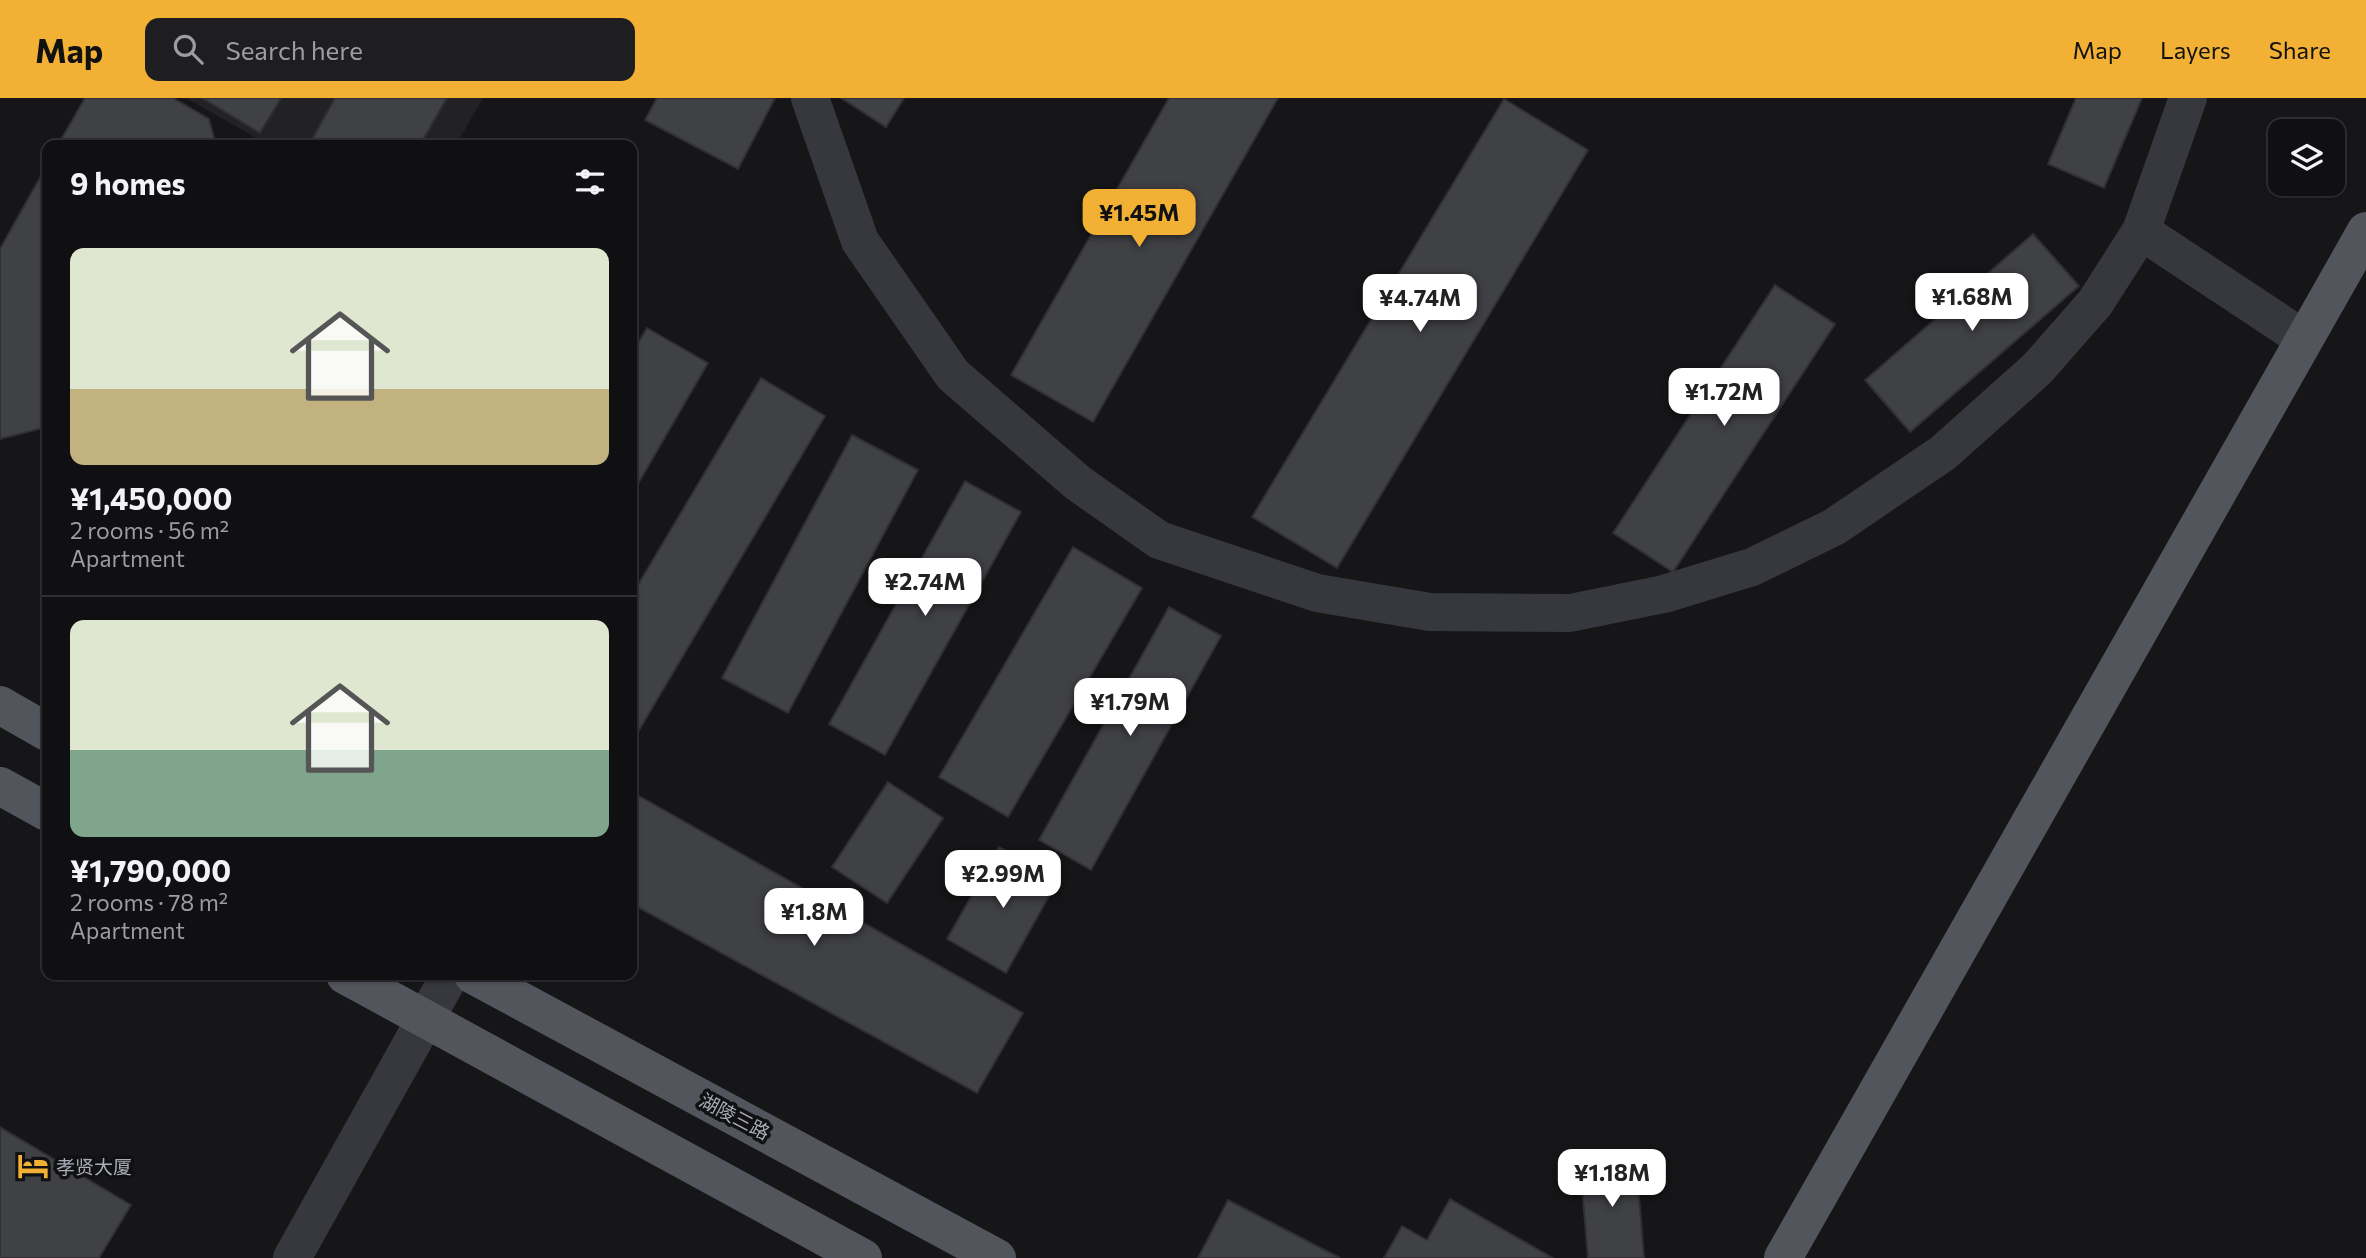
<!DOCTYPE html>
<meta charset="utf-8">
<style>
body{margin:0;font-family:Commissioner,"Noto Sans SC",sans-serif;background:#1e1e20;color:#f1f3f6;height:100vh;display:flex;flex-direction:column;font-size:26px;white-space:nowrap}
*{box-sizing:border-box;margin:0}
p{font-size:23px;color:#9c9d9f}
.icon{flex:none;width:38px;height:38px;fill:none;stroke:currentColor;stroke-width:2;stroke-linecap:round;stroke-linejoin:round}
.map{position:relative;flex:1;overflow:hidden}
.panel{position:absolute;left:42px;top:42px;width:595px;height:840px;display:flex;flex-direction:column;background:#101012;border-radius:14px;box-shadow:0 2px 5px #0004,0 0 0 2px #303032}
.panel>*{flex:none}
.buttons{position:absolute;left:2268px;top:21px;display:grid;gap:14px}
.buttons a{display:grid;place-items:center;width:77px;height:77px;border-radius:14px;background:#101012;box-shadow:0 2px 5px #0004,0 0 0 2px #303032;font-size:35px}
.price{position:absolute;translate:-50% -60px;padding:0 16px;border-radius:14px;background:#fff;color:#222;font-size:23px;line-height:46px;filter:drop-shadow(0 2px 4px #0008)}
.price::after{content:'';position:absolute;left:50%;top:42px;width:21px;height:16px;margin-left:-10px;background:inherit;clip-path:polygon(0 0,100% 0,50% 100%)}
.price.on{background:#f2b134;color:#111}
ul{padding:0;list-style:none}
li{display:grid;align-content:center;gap:14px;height:371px;padding:0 28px}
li+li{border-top:2px solid #303032}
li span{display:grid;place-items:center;height:217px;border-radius:14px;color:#555}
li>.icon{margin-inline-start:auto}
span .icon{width:126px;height:126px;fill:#fffc;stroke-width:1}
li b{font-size:30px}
h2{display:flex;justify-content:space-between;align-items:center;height:84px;padding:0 28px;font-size:30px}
header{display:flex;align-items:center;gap:42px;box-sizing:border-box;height:98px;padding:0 35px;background:#f2b134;color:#111}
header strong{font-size:33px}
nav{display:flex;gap:38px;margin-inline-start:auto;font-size:24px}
.search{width:490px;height:63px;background:#1e1e20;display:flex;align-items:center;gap:18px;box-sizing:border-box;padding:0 24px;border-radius:14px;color:#9c9d9f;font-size:26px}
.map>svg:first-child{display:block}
.built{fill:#222225}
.building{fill:#404145;stroke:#303034;stroke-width:2}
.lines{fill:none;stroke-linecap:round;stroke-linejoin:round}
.minor{stroke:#37383d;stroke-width:38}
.major{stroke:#53555c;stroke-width:38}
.labels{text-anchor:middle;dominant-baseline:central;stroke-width:7;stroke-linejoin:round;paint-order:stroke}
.street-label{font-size:19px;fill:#a8adb8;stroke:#111113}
.poi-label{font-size:19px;fill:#a8adb8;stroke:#111113;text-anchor:start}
</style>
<header>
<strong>Map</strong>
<div class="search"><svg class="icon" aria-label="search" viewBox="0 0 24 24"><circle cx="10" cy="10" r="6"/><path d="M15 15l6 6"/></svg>Search here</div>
<nav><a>Map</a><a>Layers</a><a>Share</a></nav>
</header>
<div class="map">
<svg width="2366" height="1160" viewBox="0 0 2366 1160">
<rect width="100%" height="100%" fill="#161618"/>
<path class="built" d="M186 0H483L456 47H269Z"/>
<g class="building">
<path d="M85 0H173L209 21 216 47H58Z"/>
<path d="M202 0H281L260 35Z"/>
<path d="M335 0H447L420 47H309Z"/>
<path d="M657 0H775L738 71 645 22Z"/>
<path d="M841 0H904L886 29Z"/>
<path d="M1169 0H1278L1093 324 1011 277Z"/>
<path d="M2076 0H2142L2104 90 2048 66Z"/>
<path d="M1504 1 1588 52 1337 470 1252 419Z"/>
<path d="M47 67V329L0 341V151Z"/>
<path d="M2033 136 2079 188 1910 334 1865 282Z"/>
<path d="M1775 187 1835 226 1673 474 1613 435Z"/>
<path d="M647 230 708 265 632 396V255Z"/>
<path d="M761 280 825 318 632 644V497Z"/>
<path d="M852 337 918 372 788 615 722 580Z"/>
<path d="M965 383 1021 414 885 657 829 626Z"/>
<path d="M1073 449 1142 490 1008 719 939 679Z"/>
<path d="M1169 509 1221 538 1091 772 1039 742Z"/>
<path d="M888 684 943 720 887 805 832 769Z"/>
<path d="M632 694 1023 915 977 995 632 806Z"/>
<path d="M999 749 1058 782 1006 875 947 841Z"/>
<path d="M0 1029 131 1107 99 1160H0Z"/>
<path d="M1636 1061 1644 1160H1588L1580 1065Z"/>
<path d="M1450 1101 1553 1160H1384L1402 1128 1427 1142Z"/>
<path d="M1228 1102 1340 1160H1198Z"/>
</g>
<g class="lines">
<g class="minor">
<path d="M810 0 860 143 953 277 1078 385 1159 442 1317 495 1430 514 1570 515 1664 496 1752 469 1834 429 1943 355 2037 271 2095 205 2141 133 2188 0"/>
<path d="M2141 133 2304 241"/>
<path d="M292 1160 450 877"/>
</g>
<g class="major">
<path d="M0 607 47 634"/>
<path d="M0 688 47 714"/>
<path d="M345 877 863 1160"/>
<path d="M473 877 997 1160"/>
<path d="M1783 1160 2366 133"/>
</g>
</g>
<defs>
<symbol id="hotel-bare" viewBox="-9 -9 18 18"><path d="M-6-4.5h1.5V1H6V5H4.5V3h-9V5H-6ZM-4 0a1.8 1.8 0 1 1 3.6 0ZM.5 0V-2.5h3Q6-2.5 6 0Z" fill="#f2b134" stroke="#111113" stroke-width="2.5" paint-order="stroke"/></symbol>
</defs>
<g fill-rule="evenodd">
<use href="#hotel-bare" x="11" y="1046" width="44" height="44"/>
</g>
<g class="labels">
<g class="street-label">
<text transform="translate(735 1018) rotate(28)">湖陵三路</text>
</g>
<g class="poi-label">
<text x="56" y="1068">孝贤大厦</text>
</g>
</g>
</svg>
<div class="buttons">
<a><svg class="icon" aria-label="layers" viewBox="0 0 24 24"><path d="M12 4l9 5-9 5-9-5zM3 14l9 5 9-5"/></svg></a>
</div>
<b class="price on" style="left:1139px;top:151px">¥1.45M</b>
<b class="price" style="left:1972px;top:235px">¥1.68M</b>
<b class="price" style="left:1420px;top:236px">¥4.74M</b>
<b class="price" style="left:1724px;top:330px">¥1.72M</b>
<b class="price" style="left:925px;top:520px">¥2.74M</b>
<b class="price" style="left:1130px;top:640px">¥1.79M</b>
<b class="price" style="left:1003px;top:812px">¥2.99M</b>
<b class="price" style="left:814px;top:850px">¥1.8M</b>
<b class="price" style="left:1612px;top:1111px">¥1.18M</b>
<section class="panel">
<h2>9 homes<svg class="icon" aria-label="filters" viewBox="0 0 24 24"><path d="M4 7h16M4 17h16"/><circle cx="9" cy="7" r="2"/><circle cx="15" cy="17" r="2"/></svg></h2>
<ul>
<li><span style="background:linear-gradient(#dfe7d0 65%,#c2b280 0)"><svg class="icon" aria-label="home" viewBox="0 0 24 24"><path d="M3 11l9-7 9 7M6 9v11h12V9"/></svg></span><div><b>¥1,450,000</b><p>2 rooms · 56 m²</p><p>Apartment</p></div></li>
<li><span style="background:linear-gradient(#dfe7d0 60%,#7fa58c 0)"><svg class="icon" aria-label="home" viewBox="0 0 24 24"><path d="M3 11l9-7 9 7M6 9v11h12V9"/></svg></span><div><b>¥1,790,000</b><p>2 rooms · 78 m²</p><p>Apartment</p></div></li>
</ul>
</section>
</div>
